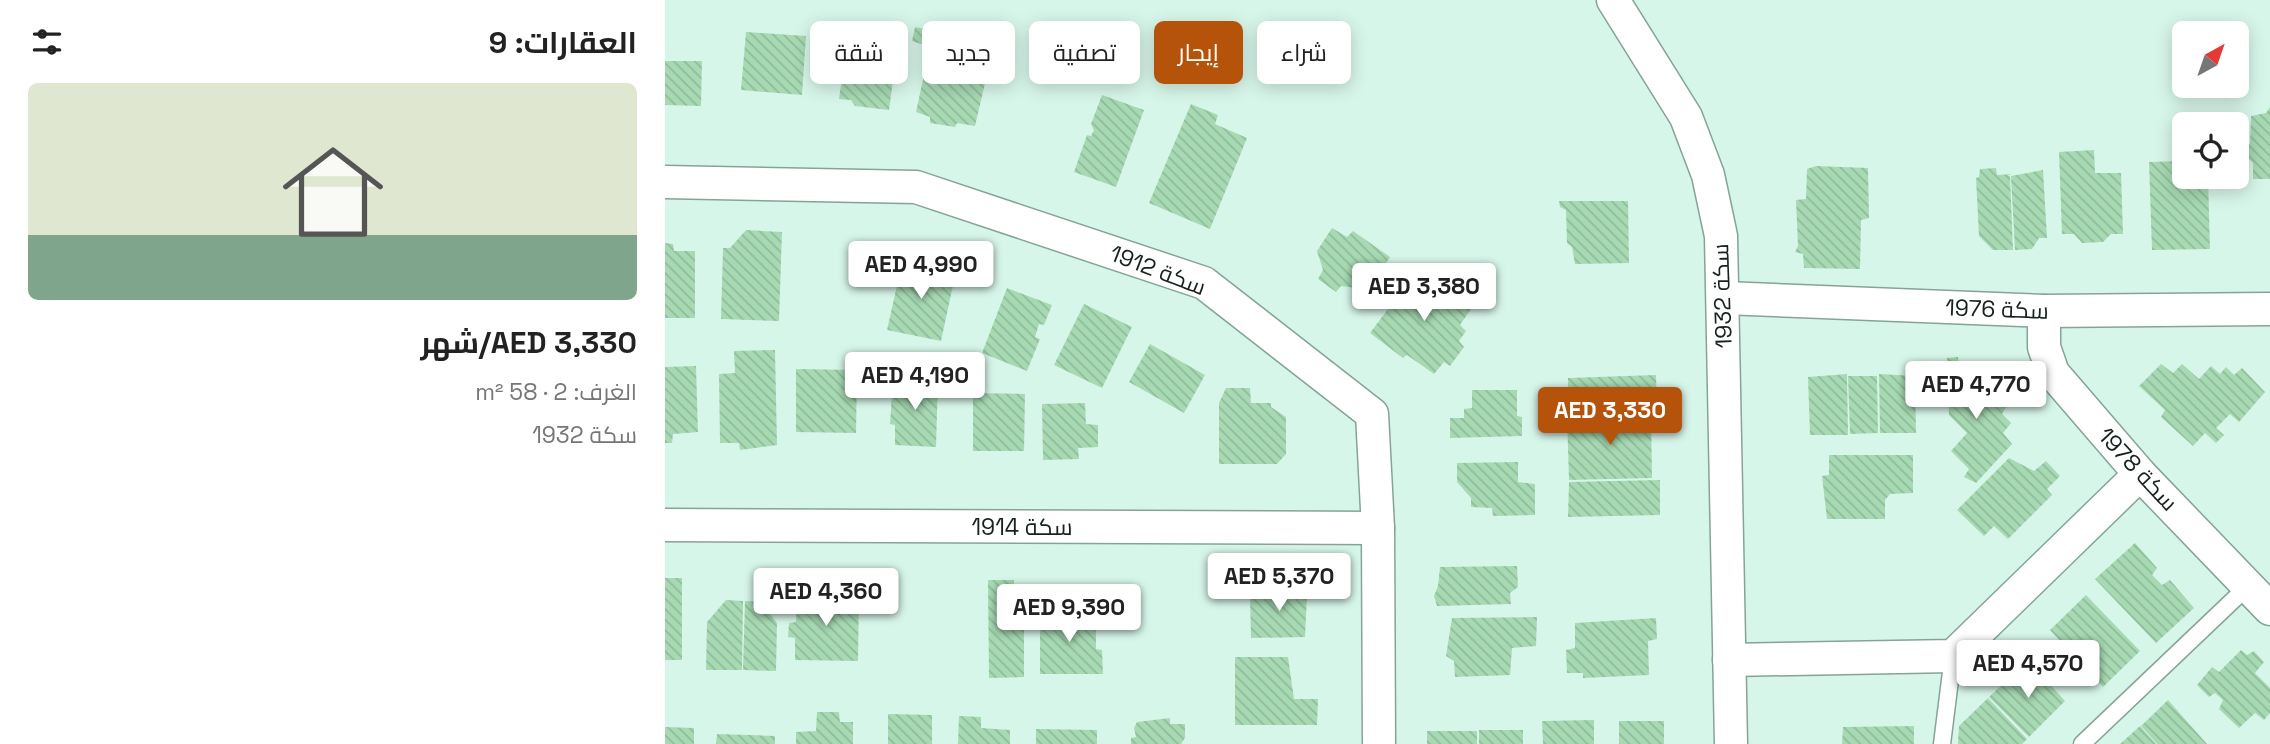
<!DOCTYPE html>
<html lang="ar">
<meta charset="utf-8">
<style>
body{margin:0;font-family:"Space Grotesk",Cairo,sans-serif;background:#f2f2f2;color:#222;direction:rtl;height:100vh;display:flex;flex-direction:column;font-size:26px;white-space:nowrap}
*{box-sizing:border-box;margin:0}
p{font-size:23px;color:#767676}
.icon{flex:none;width:38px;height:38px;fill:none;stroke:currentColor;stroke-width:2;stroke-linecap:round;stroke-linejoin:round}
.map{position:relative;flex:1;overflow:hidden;direction:ltr}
.sheet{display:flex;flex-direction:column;background:#fff;width:665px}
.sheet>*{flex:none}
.banner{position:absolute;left:21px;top:21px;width:665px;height:63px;direction:rtl;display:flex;gap:14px}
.needle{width:46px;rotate:40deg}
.fabs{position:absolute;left:1507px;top:21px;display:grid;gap:14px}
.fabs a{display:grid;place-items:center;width:77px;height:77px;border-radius:10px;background:#fff;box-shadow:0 4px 18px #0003;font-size:35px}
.price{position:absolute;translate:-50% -60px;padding:0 16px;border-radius:7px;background:#fff;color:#222;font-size:23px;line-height:46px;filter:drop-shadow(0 2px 4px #0008)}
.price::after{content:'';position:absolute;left:50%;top:42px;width:21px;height:16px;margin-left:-10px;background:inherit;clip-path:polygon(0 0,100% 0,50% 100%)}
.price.on{background:#b45309;color:#fff}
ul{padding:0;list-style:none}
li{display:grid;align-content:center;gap:14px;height:371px;padding:0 28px}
li span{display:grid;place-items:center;height:217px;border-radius:10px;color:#555}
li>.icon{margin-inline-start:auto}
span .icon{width:126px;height:126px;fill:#fffc;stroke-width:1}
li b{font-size:30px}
h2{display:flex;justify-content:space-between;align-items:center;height:84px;padding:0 28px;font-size:30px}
.pill{padding:0 24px;border-radius:10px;background:#fff;box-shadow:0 4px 18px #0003;font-size:24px;line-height:63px}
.pill.on{background:#b45309;color:#fff}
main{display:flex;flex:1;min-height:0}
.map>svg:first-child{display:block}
.building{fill:url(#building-back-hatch)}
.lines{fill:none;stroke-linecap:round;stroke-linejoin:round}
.service-casing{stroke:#86a398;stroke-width:19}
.minor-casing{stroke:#86a398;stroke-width:35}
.service{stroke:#fff;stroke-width:16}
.minor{stroke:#fff;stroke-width:32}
.labels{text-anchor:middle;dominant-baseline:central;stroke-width:6;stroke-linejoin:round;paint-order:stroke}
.street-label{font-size:23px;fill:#17221e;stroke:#fff}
</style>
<main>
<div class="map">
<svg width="1605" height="744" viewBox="0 0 1605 744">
<defs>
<pattern id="building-back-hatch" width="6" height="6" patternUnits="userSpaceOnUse" patternTransform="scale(1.75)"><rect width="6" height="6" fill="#a7dab3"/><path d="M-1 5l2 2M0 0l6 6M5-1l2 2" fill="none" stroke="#8fbb9a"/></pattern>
</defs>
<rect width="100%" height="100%" fill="#d7f6ea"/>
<g class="building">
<path d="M250 27 296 36 293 58 324 66 310 126 292 123 290 127 265 123V117L251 112 265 47 247 41Z"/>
<path d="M81 32 141 36 137 95 76 90Z"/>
<path d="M204 32 234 36 224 110 190 106 186 100 174 99 183 36 202 38Z"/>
<path d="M0 61H37L36 106 0 105Z"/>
<path d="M437 95 479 110 451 187 409 172 422 135 426 136 429 130 426 124Z"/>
<path d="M526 104 553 115 550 124 582 138 545 229 484 203Z"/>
<path d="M1605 107V179H1588V163L1584 159H1574L1572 146 1585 144 1586 116 1601 113Z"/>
<path d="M1429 150 1430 173H1456L1458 234H1446L1438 242 1417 243 1409 234H1397L1394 152Z"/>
<path d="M1519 161V177H1543L1545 249 1487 250 1484 162Z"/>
<path d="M1151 166 1203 168 1204 218 1196 220 1195 269 1139 268 1138 254 1130 252 1133 246 1131 200 1141 199 1142 169Z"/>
<path d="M1331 168 1332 175 1347 174 1342 176H1345L1348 250H1328L1314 236 1311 178 1314 177 1315 169Z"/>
<path d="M1378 170 1382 238H1374L1367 249 1350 250 1346 176Z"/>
<path d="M894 201H963L964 263 910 264 907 247 902 243 901 210 895 207Z"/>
<path d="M667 228 682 237 688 231 725 257 705 287 697 282 692 288 676 286 671 292 653 279 658 270 652 251Z"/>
<path d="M81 230 117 232 114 321 56 319 58 248H65Z"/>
<path d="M0 243 8 244 9 251H30V318H0Z"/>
<path d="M238 259 270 266 269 273 290 276 276 341 222 330Z"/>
<path d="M753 269 769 281H781L787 294 806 309 795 325 801 331 794 341 799 347 785 366 779 362 769 374 742 355 738 358 705 333Z"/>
<path d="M342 288 387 305 379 325 374 324 370 337 375 339 362 371 317 353Z"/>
<path d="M419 304 467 327 437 388 389 365Z"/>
<path d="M485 344 540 375 519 413 464 382Z"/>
<path d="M110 350 112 445 75 450 74 443H55L54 374 70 373 69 351Z"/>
<path d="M1293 357 1294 369 1311 371 1313 380 1341 407 1337 414 1346 423 1338 433 1347 444 1311 483 1299 477 1304 469 1286 451 1302 433 1284 415 1282 358Z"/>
<path d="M1496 364 1508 373 1517 364 1534 379 1546 366 1555 374 1561 367 1569 375 1577 368 1600 392 1574 422 1565 414 1551 428 1559 435 1551 443 1540 433 1528 446 1496 417 1500 410 1474 386Z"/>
<path d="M31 366 33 432 8 434 7 443H0V367Z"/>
<path d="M131 369 192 370 191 433 131 432Z"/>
<path d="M1182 374 1183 435H1145L1143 377Z"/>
<path d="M1214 374 1250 376 1251 433H1215Z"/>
<path d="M991 375 992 413 903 414V378Z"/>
<path d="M1183 376H1212L1213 433 1185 434Z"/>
<path d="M228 379 273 380 271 447 230 445V425L225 424Z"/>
<path d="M561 388H585L586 403H606V407L621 417V454L612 464H554V403Z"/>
<path d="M807 390H852V416L857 417V436L785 438V418H799V409L807 408Z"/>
<path d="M308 393 360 394 359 451H308Z"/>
<path d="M420 403 421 424 433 425V447L413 448 414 459 378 460 377 404Z"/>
<path d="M986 415 987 478 904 480 902 416Z"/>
<path d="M1164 455H1248V493L1225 494 1220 500V519H1162L1157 476 1164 475Z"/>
<path d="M1344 458 1369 471 1381 461 1395 476 1382 489 1387 495 1343 539 1329 526 1319 536 1292 510Z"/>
<path d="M853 462V482L870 484V515L828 516 827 508 806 507V498L792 482V463Z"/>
<path d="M995 480V515L903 517 904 482Z"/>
<path d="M1470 543 1492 568 1487 575 1497 585 1505 580 1529 608 1491 643 1430 579Z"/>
<path d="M852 566 853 587 845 593 846 604 772 606 769 596 773 586 775 567Z"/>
<rect x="0" y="578" width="17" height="82"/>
<path d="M323 580H349V586H359V677L324 678Z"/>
<path d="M635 585 642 595 640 637 586 638 585 597 603 596 605 587Z"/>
<path d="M132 595 194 596 193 661 130 660V638L123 637 124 623 131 622Z"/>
<path d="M1421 595 1475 651 1438 687 1385 630Z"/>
<path d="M61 600 78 601 77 670H41L42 622Z"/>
<path d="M80 601 96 602 112 623 111 671 78 670Z"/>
<path d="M395 609H414L418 615 431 614V649L437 650 438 674H375V615H389Z"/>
<path d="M872 617 871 646 847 648 845 675 790 677 789 661 781 656 787 618Z"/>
<path d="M991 618 992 639 983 641 984 675 918 678V673H902L901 650 910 648V623Z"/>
<path d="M1576 650 1582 655 1589 651 1599 662 1590 673 1605 688V713L1599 720 1590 713 1574 728 1554 709 1558 700 1550 693 1544 697 1532 685 1547 667 1554 672Z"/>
<path d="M570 657H623L629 699H653L652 725H570Z"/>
<path d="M1355 668 1371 669 1400 701 1364 737 1324 697Z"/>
<path d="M1323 698 1362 739 1357 744H1293L1294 726Z"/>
<path d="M1503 700 1542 744H1492L1476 726Z"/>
<path d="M152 712H174L175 722H188V744H131V732L151 731Z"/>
<path d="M223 714 267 715V744H223Z"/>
<path d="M294 716 316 717V728L345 730V744H293Z"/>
<path d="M505 718V724H520V738L516 744H466V738L471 737 469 728 472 722Z"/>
<path d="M929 720V744H878L877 721Z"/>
<rect x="954" y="721" width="45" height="23"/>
<path d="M1249 726V744H1177L1178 727Z"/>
<path d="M1475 726 1491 744H1455Z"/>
<path d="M0 727 29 728V744H0Z"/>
<path d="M371 729 432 730V744H371Z"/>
<rect x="814" y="730" width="44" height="14"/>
<rect x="762" y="731" width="50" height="13"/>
<path d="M52 734 110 736V744H51Z"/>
</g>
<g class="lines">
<defs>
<g id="service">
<path d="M1277 744 1288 656"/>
<path d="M1417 744 1583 586"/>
</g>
<g id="minor">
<path d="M948 0 1021 117 1043 175 1056 236 1066 744"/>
<path d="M0 182 251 187 539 283 707 414 713 528 714 744"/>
<path d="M1060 298 1379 311 1605 309"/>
<path d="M1379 311V347L1388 373 1475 474 1605 609"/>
<path d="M0 525 713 528"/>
<path d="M1064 660 1288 656 1475 474"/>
</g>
</defs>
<use href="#service" class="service-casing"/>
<use href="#minor" class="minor-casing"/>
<use href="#service" class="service"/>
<use href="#minor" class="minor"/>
</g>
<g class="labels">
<g class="street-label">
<text transform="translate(493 270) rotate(21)">سكة 1912</text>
<text transform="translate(1057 296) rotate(-92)">سكة 1932</text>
<text transform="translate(1332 309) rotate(2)">سكة 1976</text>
<text transform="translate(1473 469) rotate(47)">سكة 1978</text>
<text x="357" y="527">سكة 1914</text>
</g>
</g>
</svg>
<div class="fabs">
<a><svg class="needle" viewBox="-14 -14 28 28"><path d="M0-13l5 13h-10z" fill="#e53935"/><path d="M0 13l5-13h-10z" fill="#767676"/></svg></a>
<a><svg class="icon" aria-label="locate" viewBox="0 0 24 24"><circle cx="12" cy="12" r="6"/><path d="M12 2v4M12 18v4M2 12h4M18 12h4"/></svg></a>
</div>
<b class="price" style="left:256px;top:301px">AED 4,990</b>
<b class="price" style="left:759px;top:323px">AED 3,380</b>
<b class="price" style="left:250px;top:412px">AED 4,190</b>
<b class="price" style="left:1311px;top:421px">AED 4,770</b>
<b class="price on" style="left:945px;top:447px">AED 3,330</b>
<b class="price" style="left:614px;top:613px">AED 5,370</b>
<b class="price" style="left:161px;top:628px">AED 4,360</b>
<b class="price" style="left:404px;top:644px">AED 9,390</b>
<b class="price" style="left:1363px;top:700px">AED 4,570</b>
<div class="banner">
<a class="pill">شراء</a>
<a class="pill on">إيجار</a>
<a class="pill">تصفية</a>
<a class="pill">جديد</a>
<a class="pill">شقة</a>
</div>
</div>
<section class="sheet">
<h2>العقارات: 9<svg class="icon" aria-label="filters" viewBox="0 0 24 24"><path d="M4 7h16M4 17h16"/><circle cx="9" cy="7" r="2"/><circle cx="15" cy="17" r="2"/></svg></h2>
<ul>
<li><span style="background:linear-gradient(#dfe7d0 70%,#7fa58c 0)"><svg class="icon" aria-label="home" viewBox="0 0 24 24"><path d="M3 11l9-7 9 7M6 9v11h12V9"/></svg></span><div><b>AED 3,330/شهر</b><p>الغرف: 2 · 58 m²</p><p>سكة 1932</p></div></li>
</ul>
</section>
</main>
